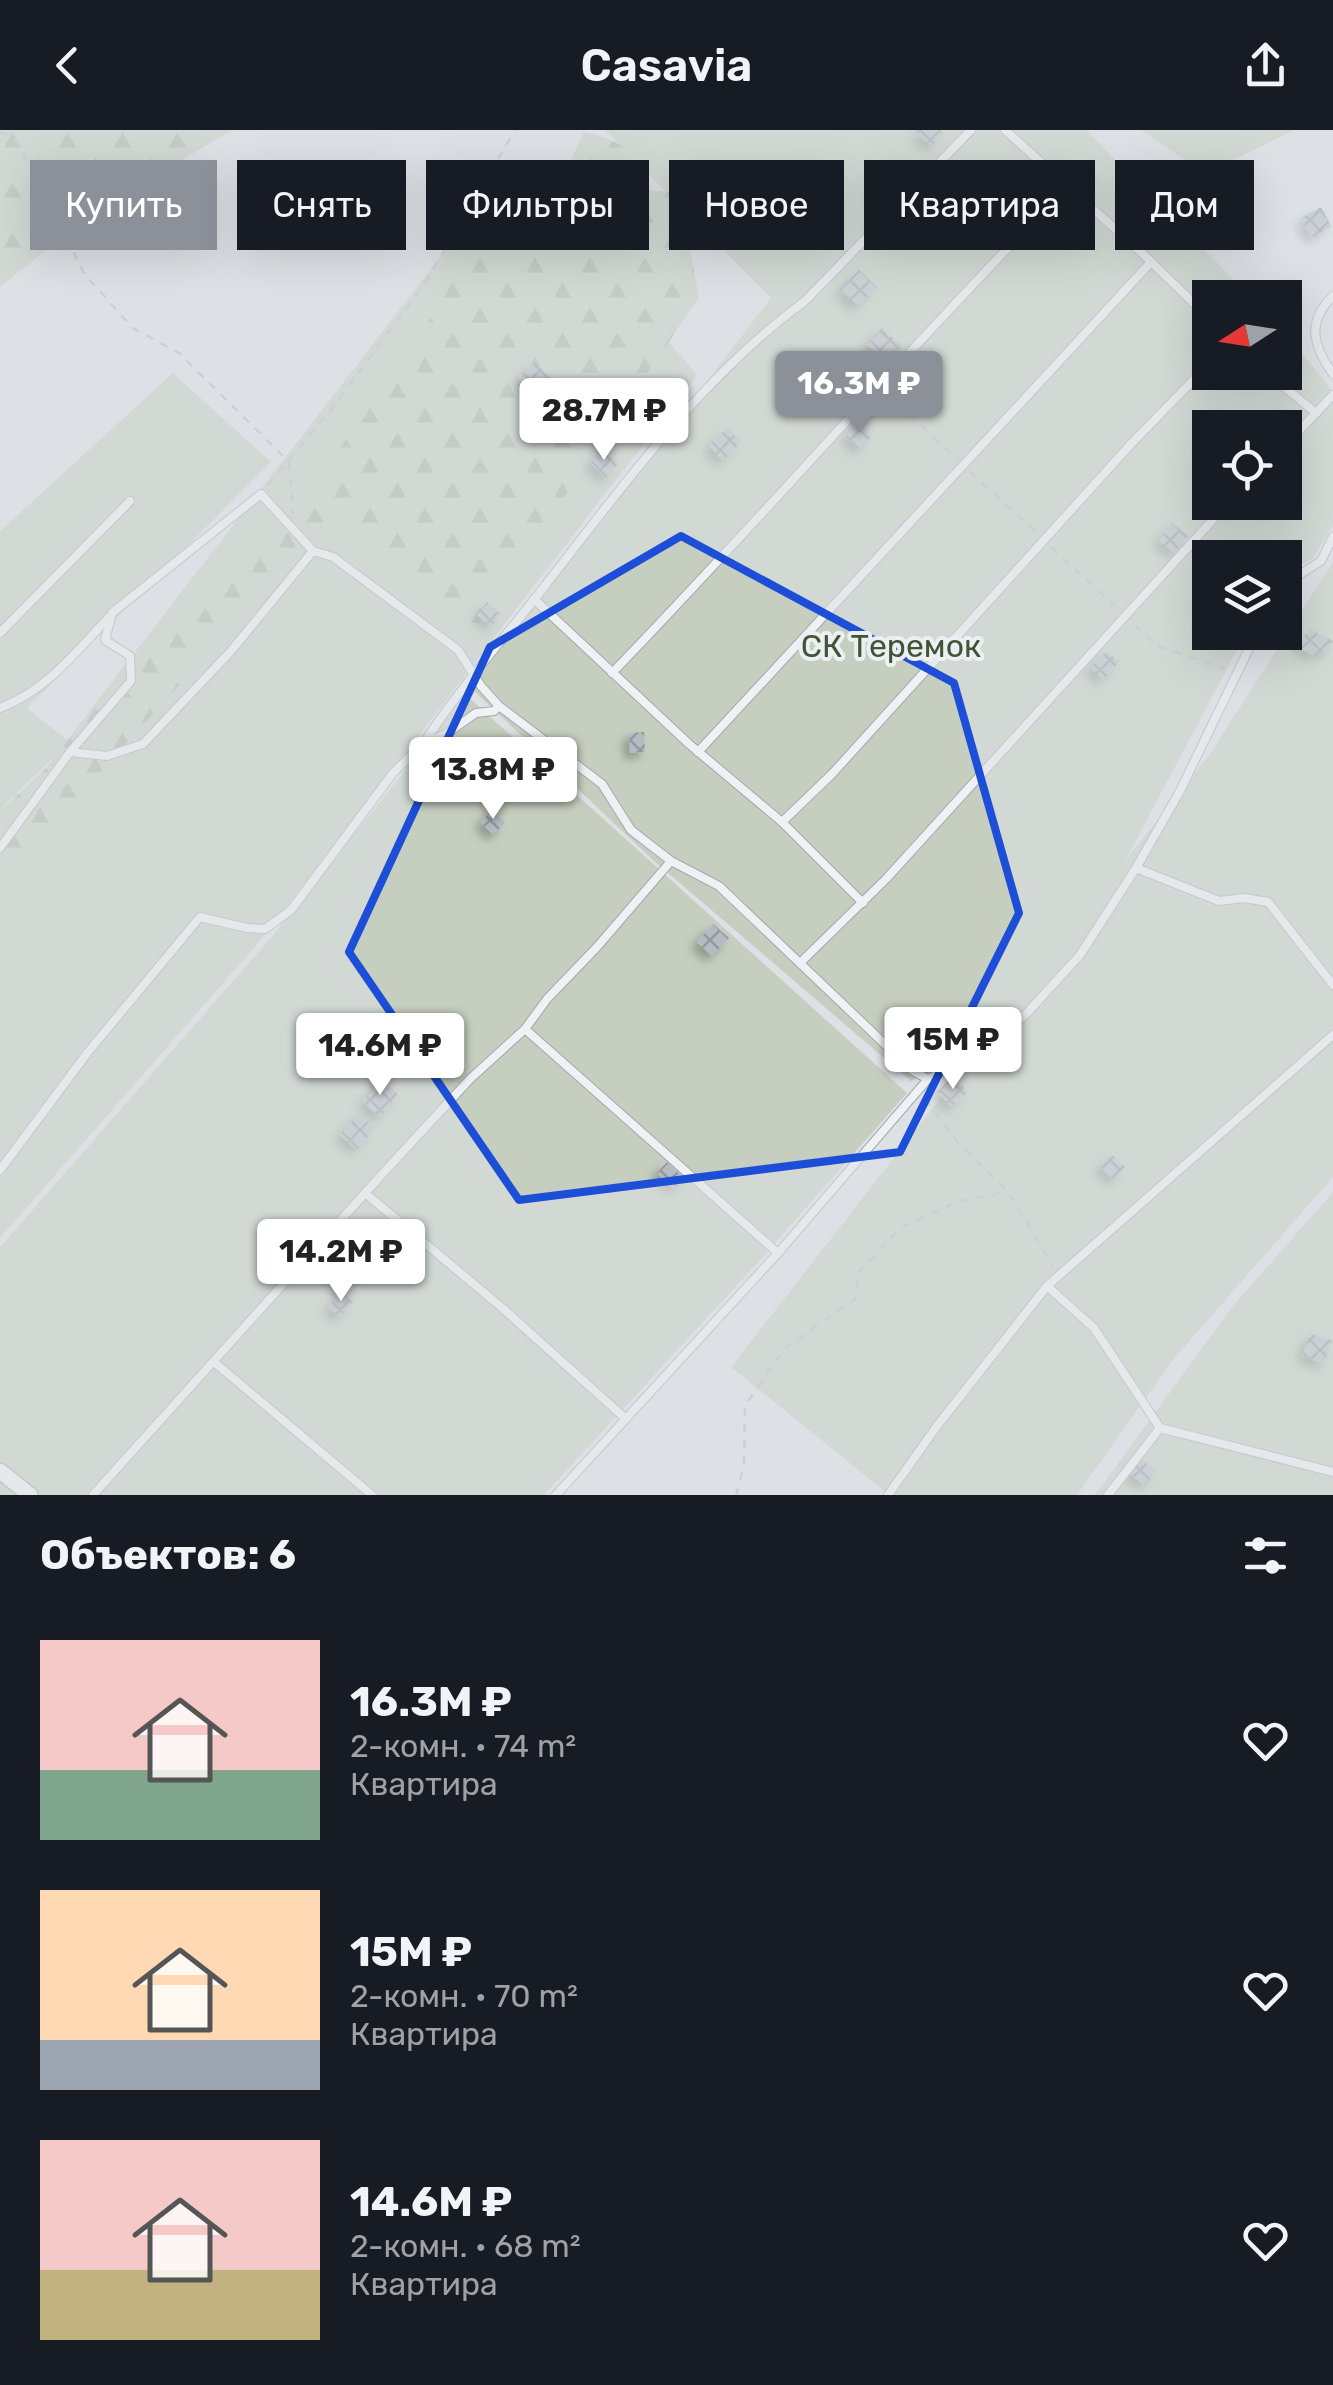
<!DOCTYPE html>
<html lang="ru">
<meta charset="utf-8">
<style>
body{margin:0;font-family:Rubik,sans-serif;background:#242831;color:#f1f3f6;height:100vh;display:flex;flex-direction:column;font-size:38px;white-space:nowrap}
*{box-sizing:border-box;margin:0}
p{font-size:32px;color:#9ea1a6}
.icon{flex:none;width:55px;height:55px;fill:none;stroke:currentColor;stroke-width:2;stroke-linecap:round;stroke-linejoin:round}
.map{position:relative;height:1365px;overflow:hidden}
.details{display:flex;flex-direction:column;background:#171b24;flex:1}
.details>*{flex:none}
.top-card{position:absolute;left:30px;top:30px;width:1275px;height:90px;display:flex;gap:20px}
.needle{width:65px;rotate:258deg}
.fabs{position:absolute;left:1192px;top:150px;display:grid;gap:20px}
.fabs a{display:grid;place-items:center;width:110px;height:110px;border-radius:0px;background:#171b24;box-shadow:0 10px 40px #0002;font-size:50px}
.price{position:absolute;translate:-50% -85px;padding:0 22px;border-radius:10px;background:#fff;color:#222;font-size:32px;line-height:65px;filter:drop-shadow(0 2px 5px #0008)}
.price::after{content:'';position:absolute;left:50%;top:60px;width:30px;height:22px;margin-left:-15px;background:inherit;clip-path:polygon(0 0,100% 0,50% 100%)}
.price.active{background:#8c9099;color:#fff}
ul{padding:0;list-style:none}
li{display:flex;align-items:center;gap:30px;height:250px;padding:0 40px}
li span{display:grid;place-items:center;flex:none;width:280px;height:200px;border-radius:0px;color:#555}
li>.icon{margin-inline-start:auto}
span .icon{width:120px;height:120px;fill:#fffc;stroke-width:1}
li b{font-size:42px}
h2{display:flex;justify-content:space-between;align-items:center;height:120px;padding:0 40px;font-size:42px}
.pill{padding:0 35px;border-radius:0px;background:#171b24;box-shadow:0 10px 40px #0002;font-size:35px;line-height:90px}
.pill.active{background:#8c9099;color:#fff}
header{display:flex;justify-content:space-between;align-items:center;height:130px;padding:0 40px;background:#171b24;font-size:45px;font-weight:600}
.map>svg:first-child{display:block}
.green{fill:#c5cebf;fill-rule:evenodd}
.forest{fill:url(#forest-firs)}
.building{fill:url(#building-cross-hatch);filter:url(#shadow)}
.lines{fill:none;stroke-linecap:round;stroke-linejoin:round}
.service-casing{stroke:#a3a9ae;stroke-width:10}
.minor-casing{stroke:#a3a9ae;stroke-width:18}
.path{stroke:#b7bbc0;stroke-width:2.5;stroke-dasharray:8 8;stroke-linecap:butt}
.service{stroke:#eff1f4;stroke-width:8}
.minor{stroke:#eff1f4;stroke-width:15}
.marked{fill:none;stroke:#1d4ed8;stroke-width:8;stroke-linejoin:round}
.labels{text-anchor:middle;dominant-baseline:central;stroke-width:8;stroke-linejoin:round;paint-order:stroke}
.park-label{font-size:32px;fill:#405437;stroke:#ecf0f3}
</style>
<header><svg class="icon" aria-label="back" viewBox="0 0 24 24"><path d="M15 5l-7 7 7 7"/></svg>Casavia<svg class="icon" aria-label="share" viewBox="0 0 24 24"><path d="M12 15V3M7 8l5-5 5 5M5 13v7h14v-7"/></svg></header>
<div class="map">
<svg width="1333" height="1365" viewBox="0 0 1333 1365">
<defs>
<pattern id="forest-firs" width="22" height="20" patternUnits="userSpaceOnUse" patternTransform="scale(2.5)"><rect width="22" height="20" fill="#c5cebf"/><path d="M5 1l3.5 6h-7zM16 11l3.5 6h-7z" fill="#a9b1a5"/></pattern>
<pattern id="building-cross-hatch" width="8" height="8" patternUnits="userSpaceOnUse" patternTransform="scale(2.5)"><rect width="8" height="8" fill="#b5bbc1"/><path d="M0 0l8 8M0 8l8-8" fill="none" stroke="#93999e"/></pattern>
<filter id="shadow"><feDropShadow dx="-6" dy="6" stdDeviation="5" flood-color="#0004"/></filter>
</defs>
<rect width="100%" height="100%" fill="#dde1e5"/>
<g class="green">
<path d="M605 0H1086L1251 167 1210 168V242H1285V202L1333 262V396L1313 428 1285 445V428H1210V502L1246 503 1125 731 1210 624 1333 432V1047L1172 1231 1077 1365H889L731 1237 981 916 911 951 653 730 471 558 771 168ZM1210 298H1285V372H1210Z"/>
<path d="M1141 0H1294L1205 44Z"/>
<path d="M515 30 697 245 260 811 0 1108V697L57 624 0 680V401L173 243 271 332 27 578 67 610Z"/>
<path d="M466 565 907 963 762 1128 544 1365H0V1117L269 810Z"/>
<path d="M1333 1062V1365H1095L1232 1177Z"/>
</g>
<g class="forest">
<path d="M0 0H233C151 47 73 97 0 157Z"/>
<path d="M584 2C611 8 628 15 643 39L636 59 670 62 684 90 699 167 472 503 330 388 0 753V681L46 638 149 510 192 472 219 442 261 424 314 369 316 351 422 203 472 118 504 96 567 38Z"/>
</g>
<g class="building">
<path d="M913 0H940L943 3 932 16Z"/>
<path d="M1321 77 1332 97 1311 108 1301 88Z"/>
<path d="M859 140 877 157 857 177 840 159Z"/>
<path d="M882 198 902 216 887 233 867 214Z"/>
<path d="M534 232 552 249 537 265 518 248Z"/>
<path d="M859 293 872 306 859 320 846 306Z"/>
<path d="M727 298 741 312 723 331 709 316Z"/>
<path d="M602 319 618 334 606 348 590 333Z"/>
<path d="M1172 393 1188 406 1175 423 1159 411Z"/>
<path d="M487 472 501 484 491 497 477 485Z"/>
<path d="M1310 499 1333 511 1327 523 1320 520 1316 527 1296 516Z"/>
<path d="M1106 521 1119 532 1103 550 1091 538Z"/>
<path d="M644 602 645 622 630 623 629 603Z"/>
<path d="M491 680 505 692 494 705 481 693Z"/>
<path d="M713 794 729 808 712 826 697 812Z"/>
<path d="M953 946 968 962 952 977 937 962Z"/>
<path d="M381 950 398 964 380 987 362 972Z"/>
<path d="M358 983 375 998 357 1020 340 1005Z"/>
<path d="M1112 1025 1125 1037 1114 1050 1100 1037Z"/>
<path d="M667 1032 684 1048 674 1058 657 1043Z"/>
<path d="M341 1162 353 1172 340 1187 328 1177Z"/>
<path d="M1310 1203 1332 1211 1324 1234 1302 1226Z"/>
<path d="M1141 1329 1156 1341 1145 1355 1130 1344Z"/>
</g>
<g class="lines">
<defs>
<g id="service">
<path d="M1005 0 1141 122 1210 189"/>
<path d="M1333 166C1306 192 1313 216 1333 244"/>
<path d="M1266 242 1316 283 1333 265"/>
<path d="M1285 315 1316 283"/>
<path d="M1285 454 1321 431 1333 407"/>
<path d="M534 469 689 614 782 692 863 773"/>
<path d="M0 503 130 371"/>
<path d="M612 543C767 383 912 214 1069 55"/>
<path d="M0 578C46 561 77 521 110 486"/>
<path d="M423 614C459 559 503 510 544 457 622 357 701 247 805 171L971 0"/>
<path d="M70 622 107 626 143 614 231 521 313 421 333 427 458 520 481 556 499 576 602 654 631 700 671 731 719 756 913 941 928 949"/>
<path d="M698 622 1151 132"/>
<path d="M782 692 832 644 1131 314 1210 233"/>
<path d="M0 718 70 622 131 551 130 526 105 510 112 483 261 364 313 421"/>
<path d="M1136 738 1180 661 1257 502"/>
<path d="M800 833 886 749 1229 372"/>
<path d="M525 899 778 1123"/>
<path d="M0 1040 88 922 200 787 247 798 265 799 291 780 393 643 423 614 446 604 476 583 494 581 499 576"/>
<path d="M365 1063 500 1176 626 1289"/>
<path d="M1047 1156 1094 1198 1160 1298 1333 1342"/>
<path d="M214 1232 372 1365"/>
<path d="M93 1365 385 1041 470 949 525 899 547 869 597 817 671 731"/>
<path d="M556 1365 778 1123 928 949 987 919 1027 883 1080 825 1136 738 1219 771 1244 768 1268 772 1333 855"/>
<path d="M888 1365 937 1296 1047 1156 1333 905"/>
<path d="M1108 1365 1160 1298"/>
</g>
<path id="minor" d="M0 1341 30 1365"/>
</defs>
<use href="#service" class="service-casing"/>
<use href="#minor" class="minor-casing"/>
<g class="path">
<path d="M0 2 16 10 85 145 133 198 179 223 289 332 293 384"/>
<path d="M886 263 957 329"/>
<path d="M970 342 1038 404"/>
<path d="M268 355 333 277 425 153 515 0"/>
<path d="M1051 417 1118 479"/>
<path d="M1135 495 1157 516 1225 539"/>
<path d="M925 969 958 1013 1008 1061 1053 1136"/>
<path d="M736 1365 744 1335 745 1276 784 1219 855 1169 859 1142 900 1098 957 1072 1008 1061"/>
</g>
<use href="#service" class="service"/>
<use href="#minor" class="minor"/>
</g>
<path d="M0 0H1333V1365H0ZM681 406 954 553 1019 783 900 1022 519 1070 349 822 490 517Z" fill="#dde1e5" fill-opacity=".55" fill-rule="evenodd"/>
<path class="marked" d="M681 406 954 553 1019 783 900 1022 519 1070 349 822 490 517Z"/>
<g class="labels">
<g class="park-label">
<text x="891" y="516">СК Теремок</text>
</g>
</g>
</svg>
<div class="fabs">
<a><svg class="needle" viewBox="-14 -14 28 28"><path d="M0-13l5 13h-10z" fill="#e53935"/><path d="M0 13l5-13h-10z" fill="#9ea1a6"/></svg></a>
<a><svg class="icon" aria-label="locate" viewBox="0 0 24 24"><circle cx="12" cy="12" r="6"/><path d="M12 2v4M12 18v4M2 12h4M18 12h4"/></svg></a>
<a><svg class="icon" aria-label="layers" viewBox="0 0 24 24"><path d="M12 4l9 5-9 5-9-5zM3 14l9 5 9-5"/></svg></a>
</div>
<b class="price active" style="left:859px;top:306px">16.3M ₽</b>
<b class="price" style="left:604px;top:333px">28.7M ₽</b>
<b class="price" style="left:493px;top:692px">13.8M ₽</b>
<b class="price" style="left:953px;top:962px">15M ₽</b>
<b class="price" style="left:380px;top:968px">14.6M ₽</b>
<b class="price" style="left:341px;top:1174px">14.2M ₽</b>
<div class="top-card">
<a class="pill active">Купить</a>
<a class="pill">Снять</a>
<a class="pill">Фильтры</a>
<a class="pill">Новое</a>
<a class="pill">Квартира</a>
<a class="pill">Дом</a>
</div>
</div>
<section class="details">
<h2>Объектов: 6<svg class="icon" aria-label="filters" viewBox="0 0 24 24"><path d="M4 7h16M4 17h16"/><circle cx="9" cy="7" r="2"/><circle cx="15" cy="17" r="2"/></svg></h2>
<ul>
<li><span style="background:linear-gradient(#f6c9c9 65%,#7fa58c 0)"><svg class="icon" aria-label="home" viewBox="0 0 24 24"><path d="M3 11l9-7 9 7M6 9v11h12V9"/></svg></span><div><b>16.3M ₽</b><p>2-комн. · 74 m²</p><p>Квартира</p></div><svg class="icon" aria-label="heart" viewBox="0 0 24 24"><path d="M12 20l-8-8c-3-5 5-10 8-4 3-6 11-1 8 4z"/></svg></li>
<li><span style="background:linear-gradient(#ffd9b3 75%,#9aa5b1 0)"><svg class="icon" aria-label="home" viewBox="0 0 24 24"><path d="M3 11l9-7 9 7M6 9v11h12V9"/></svg></span><div><b>15M ₽</b><p>2-комн. · 70 m²</p><p>Квартира</p></div><svg class="icon" aria-label="heart" viewBox="0 0 24 24"><path d="M12 20l-8-8c-3-5 5-10 8-4 3-6 11-1 8 4z"/></svg></li>
<li><span style="background:linear-gradient(#f6c9c9 65%,#c2b280 0)"><svg class="icon" aria-label="home" viewBox="0 0 24 24"><path d="M3 11l9-7 9 7M6 9v11h12V9"/></svg></span><div><b>14.6M ₽</b><p>2-комн. · 68 m²</p><p>Квартира</p></div><svg class="icon" aria-label="heart" viewBox="0 0 24 24"><path d="M12 20l-8-8c-3-5 5-10 8-4 3-6 11-1 8 4z"/></svg></li>
</ul>
</section>
